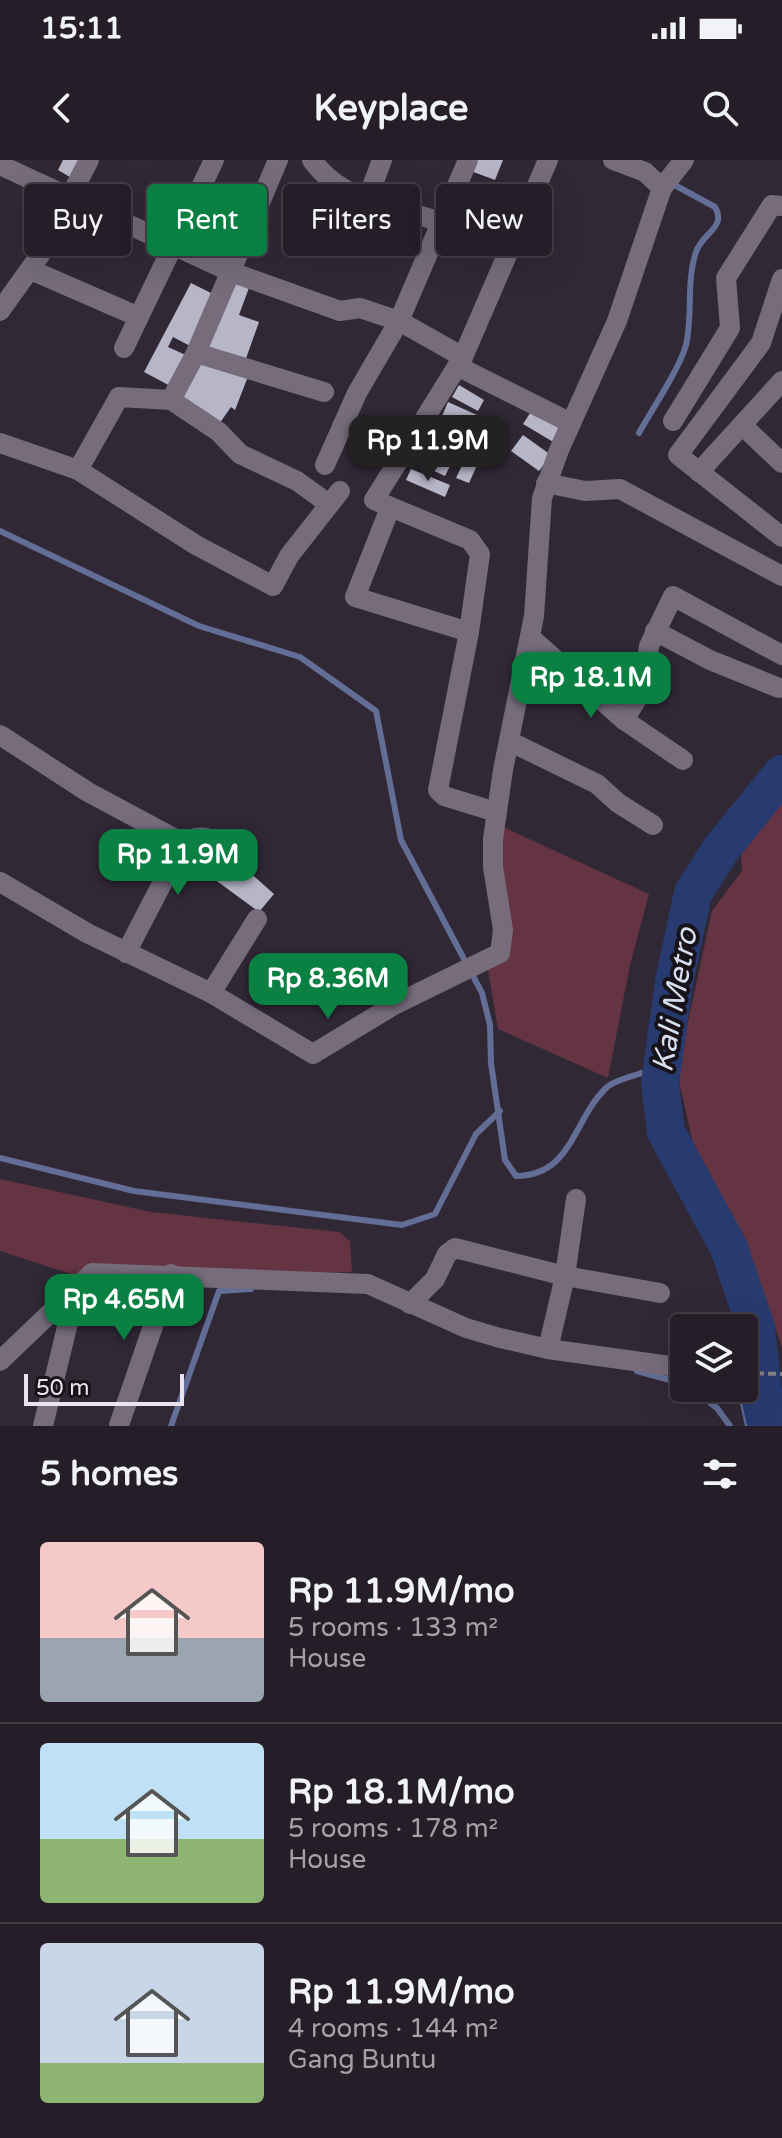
<!DOCTYPE html>
<meta charset="utf-8">
<style>
body{margin:0;font-family:"Varela Round",sans-serif;background:#2d2730;color:#f1f3f6;height:100vh;display:flex;flex-direction:column;font-size:30px;white-space:nowrap}
*{box-sizing:border-box;margin:0}
p{font-size:26px;color:#a3a2a8}
.icon{flex:none;width:44px;height:44px;fill:none;stroke:currentColor;stroke-width:2;stroke-linecap:round;stroke-linejoin:round}
.map{position:relative;height:1266px;overflow:hidden}
.drawer{display:flex;flex-direction:column;background:#251e28;flex:1}
.drawer>*{flex:none}
.banner{position:absolute;left:24px;top:24px;width:734px;height:72px;display:flex;gap:16px}
.controls{position:absolute;left:670px;top:1154px;display:grid;gap:16px}
.controls a{display:grid;place-items:center;width:88px;height:88px;border-radius:8px;background:#251e28;box-shadow:0 8px 32px #0002,0 0 0 2px #423c45;font-size:40px}
.scale{position:absolute;left:24px;bottom:20px;width:160px;box-sizing:border-box;padding-left:8px;border:4px solid #e9e4ed;border-top:0;font-size:22px;line-height:28px;white-space:nowrap;color:#e9e4ed;-webkit-text-stroke:6px #171319;paint-order:stroke}
.price{position:absolute;translate:-50% -68px;padding:0 18px;border-radius:16px;background:#0b8043;color:#fff;font-size:26px;line-height:52px;filter:drop-shadow(0 2px 4px #0008)}
.price::after{content:'';position:absolute;left:50%;top:48px;width:24px;height:18px;margin-left:-12px;background:inherit;clip-path:polygon(0 0,100% 0,50% 100%)}
.price.on{background:#222;color:#fff}
ul{padding:0;list-style:none}
li{display:flex;align-items:center;gap:24px;height:200px;padding:0 40px}
li+li{border-top:2px solid #423c45}
li span{display:grid;place-items:center;flex:none;width:224px;height:160px;border-radius:8px;color:#555}
li>.icon{margin-inline-start:auto}
span .icon{width:96px;height:96px;fill:#fffc;stroke-width:1}
li b{font-size:34px}
h2{display:flex;justify-content:space-between;align-items:center;height:96px;padding:0 40px;font-size:34px}
.tag{padding:0 28px;border-radius:8px;background:#251e28;box-shadow:0 8px 32px #0002,0 0 0 2px #423c45;font-size:28px;line-height:72px}
.tag.on{background:#0b8043;color:#fff}
.status{display:flex;justify-content:space-between;align-items:center;height:56px;padding:0 40px;background:#251e28;direction:ltr}
.status svg{height:22px;fill:currentColor}
header{display:flex;justify-content:space-between;align-items:center;height:104px;padding:0 40px;background:#251e28;font-size:36px;font-weight:800}
.map>svg:first-child{display:block}
.green{fill:#643443}
.water{fill:#283b71;stroke:#626e96;stroke-width:2}
.lines{fill:none;stroke-linecap:round;stroke-linejoin:round}
.stream{stroke:#626e96;stroke-width:6}
.river{stroke:#283b71;stroke-width:38}
.building{fill:#b7b5c8}
.path{stroke:#88818c;stroke-width:4;stroke-dasharray:8 4;stroke-linecap:butt}
.street{stroke:#766c7c;stroke-width:20}
.labels{text-anchor:middle;dominant-baseline:central;stroke-width:8;stroke-linejoin:round;paint-order:stroke}
.water-label{font-size:30px;font-style:italic;fill:#d6deef;stroke:#171319}
</style>
<div class="status"><b>15:11</b><svg viewBox="0 0 49 12"><path d="M0 12V9h3v3zM5 12V6h3v6zM10 12V3h3v9zM15 12V0h3v12zM26 1h20v11H26zM47 4h2v5h-2z"/></svg></div>
<header><svg class="icon" aria-label="back" viewBox="0 0 24 24"><path d="M15 5l-7 7 7 7"/></svg>Keyplace<svg class="icon" aria-label="search" viewBox="0 0 24 24"><circle cx="10" cy="10" r="6"/><path d="M15 15l6 6"/></svg></header>
<div class="map">
<svg width="782" height="1266" viewBox="0 0 782 1266">
<rect width="100%" height="100%" fill="#312836"/>
<g class="green">
<path d="M782 635V1187L749 1091 694 988 677 912 712 751 742 711 741 694 754 679 762 640Z"/>
<path d="M499 665 649 734 630 805 608 918 498 869 487 804 505 794Z"/>
<path d="M0 1019 151 1052 339 1072 350 1081 352 1112 77 1116 0 1091Z"/>
</g>
<path class="water" d="M739 1234 771 1236 775 1266H746Z"/>
<g class="lines">
<g class="stream">
<path d="M639 273C651 251 680 208 686 185 693 155 686 121 696 92 702 73 727 68 715 47L671 23"/>
<path d="M0 371 199 466 300 497 376 551 401 680 482 833 490 865 491 903 505 1000 516 1016C573 1015 572 961 606 928 614 920 631 917 641 913L660 924"/>
<path d="M0 998 134 1031 402 1065 435 1054 476 974 500 951"/>
<path d="M637 1211 684 1224"/>
<path d="M691 1228 717 1248 730 1266"/>
<path d="M171 1266 219 1131 251 1129"/>
</g>
<path class="river" d="M767 1266 756 1168 729 1088 666 972 660 924 674 822 693 733 721 689 782 614"/>
</g>
<g class="building">
<path d="M63 0H88L75 20 58 10Z"/>
<path d="M472 0H503L495 20 468 10Z"/>
<path d="M233 118 250 125 239 155 259 162 244 204 203 191Z"/>
<path d="M191 123 217 136 192 187 173 177 168 187 188 196 174 228 144 212Z"/>
<path d="M198 197 249 214 235 250 231 247 217 267 178 238Z"/>
<path d="M459 225 484 240 478 251 452 237Z"/>
<path d="M448 242 477 255 471 269 442 256Z"/>
<path d="M532 250 563 269 555 283 523 264Z"/>
<path d="M440 260 465 275 457 289 431 274Z"/>
<path d="M523 275 551 295 539 311 511 291Z"/>
<path d="M431 279 452 290 447 300 426 289Z"/>
<path d="M471 286 483 292 469 323 456 318Z"/>
<path d="M424 294 450 306 445 316 419 304Z"/>
<path d="M411 309 450 325 445 337 406 320Z"/>
<path d="M231 696 274 734 259 752 214 719Z"/>
</g>
<g class="lines">
<path class="path" d="M744 1213 782 1214"/>
<g class="street">
<path d="M312 0C341 41 393 47 438 61 461 69 484 80 507 90"/>
<path d="M613 0 645 12 662 28"/>
<path d="M0 5 231 112 340 151 360 148 399 161 463 197"/>
<path d="M367 40 382 0"/>
<path d="M31 110 139 157"/>
<path d="M782 119 761 183 678 295 782 377"/>
<path d="M0 151 40 95 89 0"/>
<path d="M124 188 214 0"/>
<path d="M196 193 324 232"/>
<path d="M457 206 571 263"/>
<path d="M171 240 196 193 278 0"/>
<path d="M673 261 730 168 726 118 772 45 782 46"/>
<path d="M743 266 782 303"/>
<path d="M0 283 78 310 196 385 273 426 289 396 340 331"/>
<path d="M325 305 357 233 399 161 468 0"/>
<path d="M78 310 119 237 171 240 219 272 240 294 297 321 329 344"/>
<path d="M699 312 782 221"/>
<path d="M546 323 585 331 620 329 782 416"/>
<path d="M390 348 355 437 469 472"/>
<path d="M655 471 710 500 779 528"/>
<path d="M531 478 624 560 683 600"/>
<path d="M624 560 643 529 649 486 673 436 782 495"/>
<path d="M0 575 88 632 183 683"/>
<path d="M509 581 597 624 618 643 653 665"/>
<path d="M496 652 444 636 438 630 469 472 480 394 470 380 374 340 463 197 548 0"/>
<path d="M0 722 87 773 211 833 313 894 394 845 500 793 503 770 493 707V679L503 610 534 456 542 338 559 290 617 161 662 28 684 0"/>
<path d="M126 793 183 683C204 670 217 682 236 695"/>
<path d="M211 833 257 759"/>
<path d="M410 1144 435 1119 447 1094 455 1088 565 1116 660 1133"/>
<path d="M548 1189 565 1116 576 1039"/>
<path d="M0 1201 92 1113 368 1124 466 1168 500 1178 548 1189 684 1208"/>
<path d="M119 1265 171 1114"/>
<path d="M43 1266 68 1163 69 1137"/>
</g>
</g>
<g class="labels">
<g class="water-label">
<text transform="translate(675 840) rotate(-80)">Kali Metro</text>
</g>
</g>
</svg>
<div class="controls">
<a><svg class="icon" aria-label="layers" viewBox="0 0 24 24"><path d="M12 4l9 5-9 5-9-5zM3 14l9 5 9-5"/></svg></a>
</div>
<div class="scale">50 m</div>
<b class="price on" style="left:428px;top:323px">Rp 11.9M</b>
<b class="price" style="left:591px;top:560px">Rp 18.1M</b>
<b class="price" style="left:178px;top:737px">Rp 11.9M</b>
<b class="price" style="left:328px;top:861px">Rp 8.36M</b>
<b class="price" style="left:124px;top:1182px">Rp 4.65M</b>
<div class="banner">
<a class="tag">Buy</a>
<a class="tag on">Rent</a>
<a class="tag">Filters</a>
<a class="tag">New</a>
</div>
</div>
<section class="drawer">
<h2>5 homes<svg class="icon" aria-label="filters" viewBox="0 0 24 24"><path d="M4 7h16M4 17h16"/><circle cx="9" cy="7" r="2"/><circle cx="15" cy="17" r="2"/></svg></h2>
<ul>
<li><span style="background:linear-gradient(#f6c9c9 60%,#9aa5b1 0)"><svg class="icon" aria-label="home" viewBox="0 0 24 24"><path d="M3 11l9-7 9 7M6 9v11h12V9"/></svg></span><div><b>Rp 11.9M/mo</b><p>5 rooms · 133 m²</p><p>House</p></div></li>
<li><span style="background:linear-gradient(#bfe0f5 60%,#8fb573 0)"><svg class="icon" aria-label="home" viewBox="0 0 24 24"><path d="M3 11l9-7 9 7M6 9v11h12V9"/></svg></span><div><b>Rp 18.1M/mo</b><p>5 rooms · 178 m²</p><p>House</p></div></li>
<li><span style="background:linear-gradient(#c9d6e8 75%,#8fb573 0)"><svg class="icon" aria-label="home" viewBox="0 0 24 24"><path d="M3 11l9-7 9 7M6 9v11h12V9"/></svg></span><div><b>Rp 11.9M/mo</b><p>4 rooms · 144 m²</p><p>Gang Buntu</p></div></li>
</ul>
</section>
